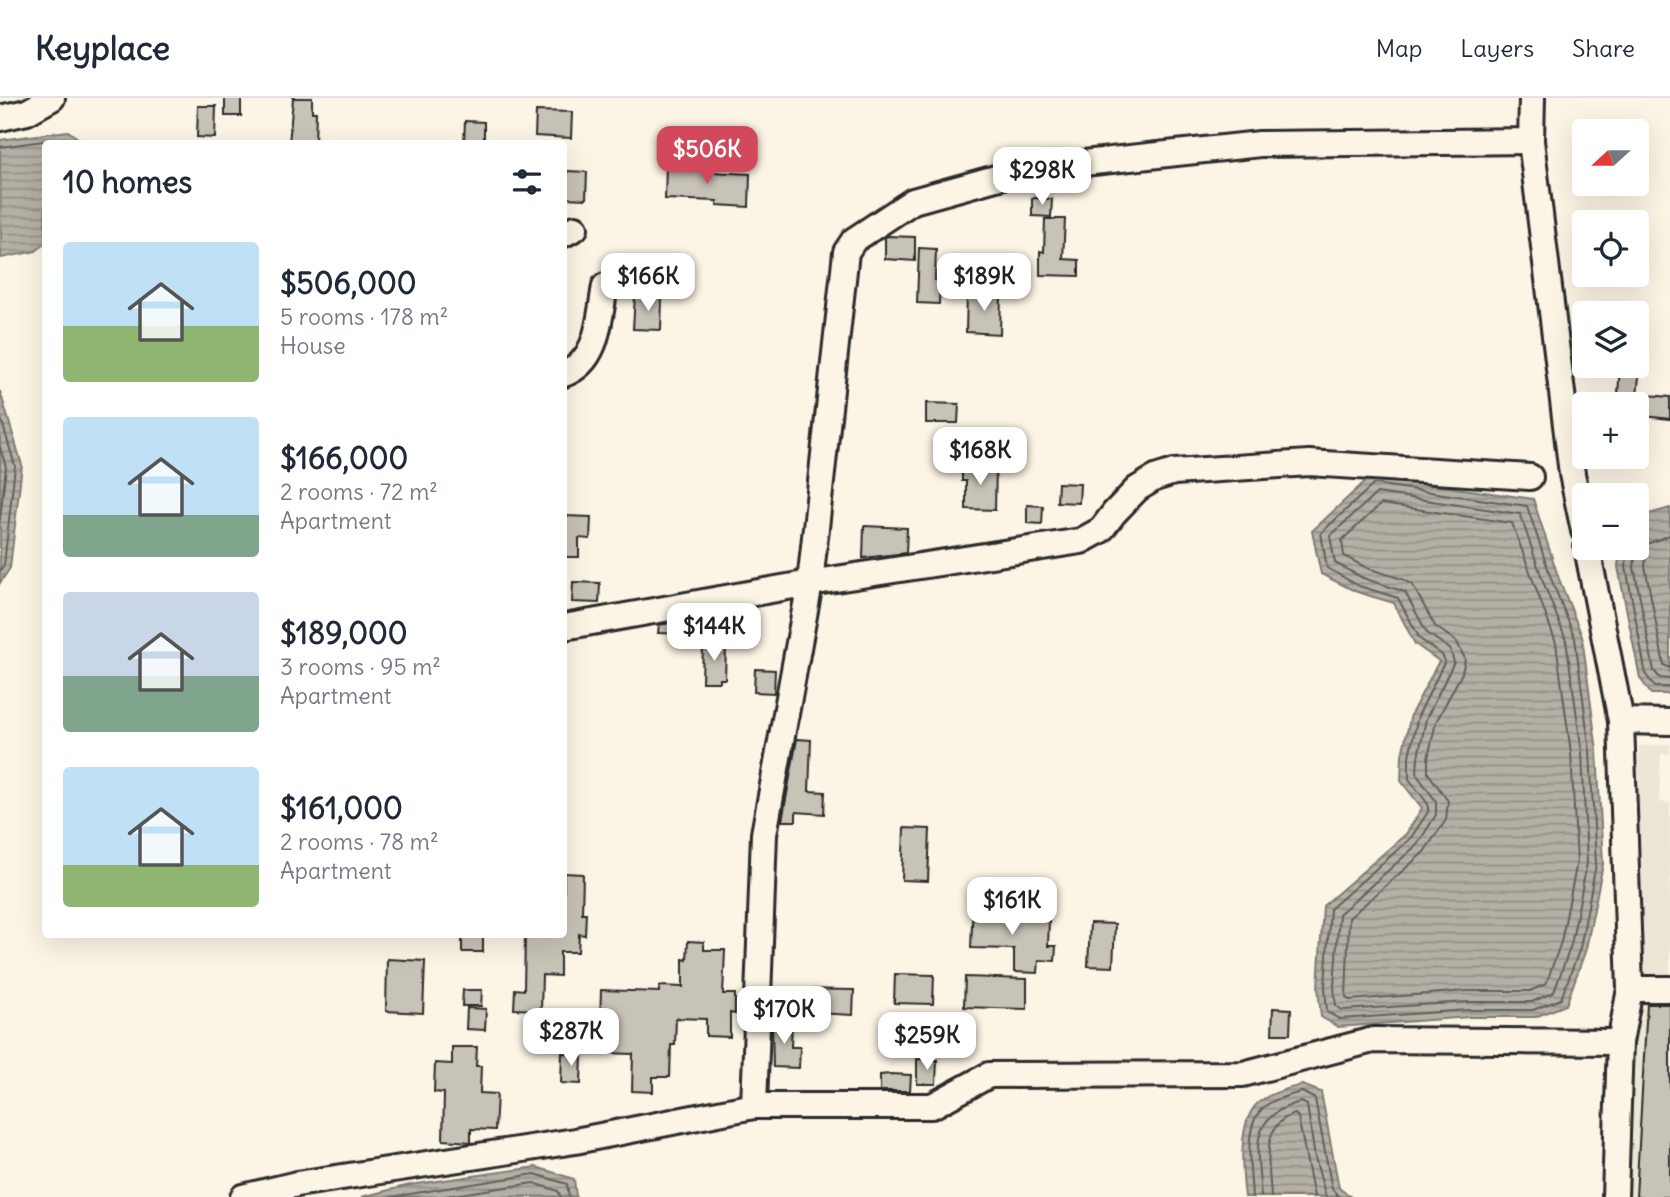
<!DOCTYPE html>
<meta charset="utf-8">
<style>
body{margin:0;font-family:Delius,sans-serif;background:#f2f2f3;color:#1f2937;height:100vh;display:flex;flex-direction:column;font-size:26px;white-space:nowrap}
*{box-sizing:border-box;margin:0}
p{font-size:23px;color:#747a83}
.icon{flex:none;width:38px;height:38px;fill:none;stroke:currentColor;stroke-width:2;stroke-linecap:round;stroke-linejoin:round}
.map{position:relative;flex:1;overflow:hidden}
.details{position:absolute;left:42px;top:42px;width:525px;height:798px;display:flex;flex-direction:column;background:#fff;border-radius:7px;box-shadow:0 7px 28px #0002}
.details>*{flex:none}
.needle{width:46px;rotate:249deg}
.buttons{position:absolute;left:1572px;top:21px;display:grid;gap:14px}
.buttons a{display:grid;place-items:center;width:77px;height:77px;border-radius:7px;background:#fff;box-shadow:0 7px 28px #0002;font-size:35px}
.price{position:absolute;translate:-50% -60px;padding:0 16px;border-radius:14px;background:#fff;color:#222;font-size:23px;line-height:46px;filter:drop-shadow(0 2px 4px #0008)}
.price::after{content:'';position:absolute;left:50%;top:42px;width:21px;height:16px;margin-left:-10px;background:inherit;clip-path:polygon(0 0,100% 0,50% 100%)}
.price.current{background:#d1495b;color:#fff}
ul{padding:0;list-style:none}
li{display:flex;align-items:center;gap:21px;height:175px;padding:0 21px}
li span{display:grid;place-items:center;flex:none;width:196px;height:140px;border-radius:7px;color:#555}
li>.icon{margin-inline-start:auto}
span .icon{width:84px;height:84px;fill:#fffc;stroke-width:1}
li b{font-size:30px}
h2{display:flex;justify-content:space-between;align-items:center;height:84px;padding:0 21px;font-size:30px}
header{display:flex;align-items:center;gap:42px;box-sizing:border-box;height:98px;padding:0 35px;background:#fff;border-bottom:2px solid #e0e1e3}
header strong{font-size:33px}
nav{display:flex;gap:38px;margin-inline-start:auto;font-size:24px}
.map>svg:first-child{display:block}
.built{fill:#ece6d7}
.water{fill:url(#water-rules);stroke:#7d7b74;stroke-width:2}
.lines{fill:none;stroke-linecap:round;stroke-linejoin:round}
.shore{stroke:#62605c;stroke-width:2}
.building{fill:#c8c3b7;stroke:#2b2b2b;stroke-width:2}
.minor-casing{stroke:#2b2b2b;stroke-width:30}
.minor{stroke:#fcf5e5;stroke-width:24}
</style>
<header>
<strong>Keyplace</strong>
<nav><a>Map</a><a>Layers</a><a>Share</a></nav>
</header>
<div class="map">
<svg width="1670" height="1099" viewBox="0 0 1670 1099">
<defs>
<pattern id="water-rules" width="6" height="5" patternUnits="userSpaceOnUse" patternTransform="scale(1.75)"><rect width="6" height="5" fill="#b4b0a5"/><path d="M0 2.5h6" fill="none" stroke="#938f87"/></pattern>
</defs>
<rect width="100%" height="100%" fill="#fcf5e5"/>
<filter id="ink" filterUnits="userSpaceOnUse"><feTurbulence type="fractalNoise" baseFrequency=".0143" numOctaves="2"/><feDisplacementMap in="SourceGraphic" scale="14" xChannelSelector="R" yChannelSelector="G"/><feConvolveMatrix kernelMatrix="1 2 1 2 8 2 1 2 1" color-interpolation-filters="sRGB"/></filter>
<g filter="url(#ink)">
<path class="built" d="M1670 646V656H1661L1659 704 1670 705V906L1647 905 1636 1099H1625L1639 648Z"/>
<g class="water">
<path d="M68 33 85 45 46 46 45 145 36 153 1 160 0 42Z"/>
<path d="M0 293 22 367 10 470 0 485Z"/>
<path d="M1371 378 1533 401 1559 481 1582 538 1597 653 1603 766 1586 851 1566 907 1535 919H1469L1338 929 1321 919 1318 889 1323 808 1406 736 1422 710 1401 683 1402 657 1411 616 1439 563 1415 546 1394 505 1357 494 1321 476 1312 433Z"/>
<path d="M1670 410V596H1651L1640 580 1618 469 1620 450H1636V422L1642 418Z"/>
<path d="M1302 987 1321 994 1339 1090 1351 1099H1245C1242 1075 1238 1026 1256 1007 1268 995 1287 991 1302 987Z"/>
<path d="M536 1069 574 1081 576 1099H361L410 1087Z"/>
</g>
<g class="lines">
<g class="shore">
<path d="M0 49 65 40 74 46"/>
<path d="M0 317 15 368 4 467 0 473"/>
<path d="M0 349 6 369 0 421"/>
<path d="M1374 386 1527 408 1552 483 1575 540 1590 654 1596 766 1580 850 1561 901 1533 912H1468L1340 921 1327 914 1325 889 1330 811 1410 741 1428 714V706L1409 681V658L1418 618 1445 563 1442 557 1420 541 1398 500 1359 488 1327 470 1321 435Z"/>
<path d="M1377 395 1520 416 1544 486 1566 542 1582 654 1587 765 1571 847 1554 894 1532 904H1468L1342 912 1336 908 1334 889 1339 816 1417 747 1436 717V703L1417 677 1418 659 1426 621 1454 564 1450 551 1427 535 1405 494 1363 480 1335 465 1330 438Z"/>
<path d="M1381 406 1512 425 1556 545 1571 655 1577 764 1561 844 1546 886 1530 893H1467L1349 902 1346 899 1349 820 1424 754 1446 722 1448 703 1428 675V660L1436 624 1462 575 1465 561 1457 544 1435 528 1412 486 1402 481 1367 470 1344 458 1342 442Z"/>
<path d="M1670 437 1647 446 1645 468 1664 567 1670 570"/>
<path d="M1627 450 1626 469 1646 577 1655 589H1670"/>
<path d="M1636 450 1634 469 1654 573 1660 580 1670 581"/>
<path d="M391 1099 535 1076 567 1086 569 1099"/>
<path d="M439 1099 534 1085 558 1093 561 1099"/>
<path d="M1252 1099C1251 1075 1243 1031 1261 1012 1271 1001 1288 998 1302 994L1315 1001 1332 1091 1339 1099"/>
<path d="M1261 1099C1258 1053 1246 1018 1301 1004L1307 1007 1315 1060 1326 1099"/>
<path d="M1271 1099C1270 1070 1258 1026 1295 1016L1298 1019 1314 1099"/>
</g>
</g>
<g class="building">
<rect x="225" y="0" width="16" height="18"/>
<path d="M293 0H312V14H316L315 46H289Z"/>
<path d="M198 8H216L215 40 197 39Z"/>
<path d="M536 13 572 14 571 40 535 38Z"/>
<path d="M465 23 484 24V46H464Z"/>
<path d="M666 68 711 70V74L750 76 749 109 717 107V103L665 101Z"/>
<path d="M567 73 587 74 586 101 566 100Z"/>
<path d="M1032 100 1052 101 1051 119 1032 118Z"/>
<path d="M1045 121H1065L1063 161 1079 162V178L1040 177V153L1044 154Z"/>
<path d="M888 138 915 139V163L885 161V139Z"/>
<path d="M919 150 936 151 935 182H940L939 206 917 205Z"/>
<path d="M967 195 1001 196 1000 236 966 234Z"/>
<path d="M635 197 662 198 661 232 633 231Z"/>
<path d="M1620 268 1640 269 1637 298 1618 296Z"/>
<path d="M1647 297 1670 299V321L1645 318Z"/>
<path d="M926 305 959 306 958 325H926Z"/>
<path d="M962 368 996 369 995 412 966 411V383H962Z"/>
<path d="M1058 385 1080 386 1079 405 1057 404Z"/>
<path d="M1027 407 1043 408 1042 426 1027 425Z"/>
<path d="M564 418 591 419 590 441 579 440V459H564Z"/>
<path d="M864 428 907 430 906 455 863 460Z"/>
<path d="M573 484 600 485 599 505 572 504Z"/>
<path d="M688 522 687 536 658 535 659 527Z"/>
<path d="M703 546 726 547 725 581H720V584H702Z"/>
<path d="M755 571 775 572 774 595 754 594Z"/>
<path d="M797 641 811 642 809 693 825 694 824 716 796 714V723H782Z"/>
<path d="M904 730 930 731 928 783 902 782Z"/>
<path d="M564 775 583 776 582 815H586L585 837 579 836 578 854H560V878L542 877 541 912 514 911 515 891 524 892 525 836H564Z"/>
<path d="M973 804 996 805V820L1049 822 1048 848H1056L1055 863 1039 862 1038 875 1014 874V851L971 850Z"/>
<path d="M1090 825 1115 826 1113 869 1088 868Z"/>
<rect x="462" y="836" width="21" height="18"/>
<path d="M688 843 704 844V852H725L723 896H735V916L730 915V939L706 938V921L676 920 675 947H671L670 979H653V994L632 993 633 956 607 955 608 922H600L601 892 659 894V888L683 889V861L687 862Z"/>
<path d="M387 861 425 863 423 915 386 913Z"/>
<path d="M895 876 934 877 933 906 894 905Z"/>
<path d="M965 879 1027 881V911L964 909Z"/>
<path d="M792 891 854 892 853 917 816 915V919L791 918Z"/>
<path d="M463 892H482L481 908H462Z"/>
<path d="M1647 906H1670V1099H1636Z"/>
<path d="M467 910 486 911 485 932 466 931Z"/>
<path d="M1273 910 1291 911 1290 936H1272Z"/>
<path d="M772 922 792 923 791 949H800L799 970 773 969Z"/>
<path d="M560 932 576 933 575 950H559Z"/>
<path d="M452 949H477L476 968H481L480 995 497 996 495 1032 471 1031V1044L443 1042 444 995 434 994 435 965 452 966Z"/>
<path d="M562 955 582 956 581 986 561 985Z"/>
<path d="M917 961 937 962 936 986H917Z"/>
<path d="M890 976 911 977 910 993H880V977Z"/>
</g>
<g class="lines">
<defs>
<g id="minor">
<path d="M0 20 27 14 52 0"/>
<path d="M1531 43 1572 376 1584 433"/>
<path d="M564 136 575 130"/>
<path d="M564 276C599 263 599 221 605 188"/>
<path d="M1587 450 1621 623 1630 891 1620 944 1615 1099"/>
<path d="M564 529 810 485 1081 443 1101 432 1114 415 1137 391 1155 380 1174 374 1309 365 1530 379"/>
<path d="M1621 623 1670 624"/>
<path d="M1630 891H1670"/>
<path d="M754 1008H932L989 977 1243 976 1373 942 1620 944"/>
<path d="M243 1099 297 1086 575 1043 754 1008 764 736 810 485 846 154 854 142 913 103 1028 71 1260 46 1531 43 1532 0"/>
</g>
</defs>
<use href="#minor" class="minor-casing"/>
<use href="#minor" class="minor"/>
</g>
</g>
</svg>
<div class="buttons">
<a><svg class="needle" viewBox="-14 -14 28 28"><path d="M0-13l5 13h-10z" fill="#e53935"/><path d="M0 13l5-13h-10z" fill="#747a83"/></svg></a>
<a><svg class="icon" aria-label="locate" viewBox="0 0 24 24"><circle cx="12" cy="12" r="6"/><path d="M12 2v4M12 18v4M2 12h4M18 12h4"/></svg></a>
<a><svg class="icon" aria-label="layers" viewBox="0 0 24 24"><path d="M12 4l9 5-9 5-9-5zM3 14l9 5 9-5"/></svg></a>
<a>+</a>
<a>−</a>
</div>
<b class="price current" style="left:707px;top:88px">$506K</b>
<b class="price" style="left:1042px;top:109px">$298K</b>
<b class="price" style="left:648px;top:215px">$166K</b>
<b class="price" style="left:984px;top:215px">$189K</b>
<b class="price" style="left:980px;top:389px">$168K</b>
<b class="price" style="left:714px;top:565px">$144K</b>
<b class="price" style="left:1012px;top:839px">$161K</b>
<b class="price" style="left:784px;top:948px">$170K</b>
<b class="price" style="left:571px;top:970px">$287K</b>
<b class="price" style="left:927px;top:974px">$259K</b>
<section class="details">
<h2>10 homes<svg class="icon" aria-label="filters" viewBox="0 0 24 24"><path d="M4 7h16M4 17h16"/><circle cx="9" cy="7" r="2"/><circle cx="15" cy="17" r="2"/></svg></h2>
<ul>
<li><span style="background:linear-gradient(#bfe0f5 60%,#8fb573 0)"><svg class="icon" aria-label="home" viewBox="0 0 24 24"><path d="M3 11l9-7 9 7M6 9v11h12V9"/></svg></span><div><b>$506,000</b><p>5 rooms · 178 m²</p><p>House</p></div></li>
<li><span style="background:linear-gradient(#bfe0f5 70%,#7fa58c 0)"><svg class="icon" aria-label="home" viewBox="0 0 24 24"><path d="M3 11l9-7 9 7M6 9v11h12V9"/></svg></span><div><b>$166,000</b><p>2 rooms · 72 m²</p><p>Apartment</p></div></li>
<li><span style="background:linear-gradient(#c9d6e8 60%,#7fa58c 0)"><svg class="icon" aria-label="home" viewBox="0 0 24 24"><path d="M3 11l9-7 9 7M6 9v11h12V9"/></svg></span><div><b>$189,000</b><p>3 rooms · 95 m²</p><p>Apartment</p></div></li>
<li><span style="background:linear-gradient(#bfe0f5 70%,#8fb573 0)"><svg class="icon" aria-label="home" viewBox="0 0 24 24"><path d="M3 11l9-7 9 7M6 9v11h12V9"/></svg></span><div><b>$161,000</b><p>2 rooms · 78 m²</p><p>Apartment</p></div></li>
</ul>
</section>
</div>
